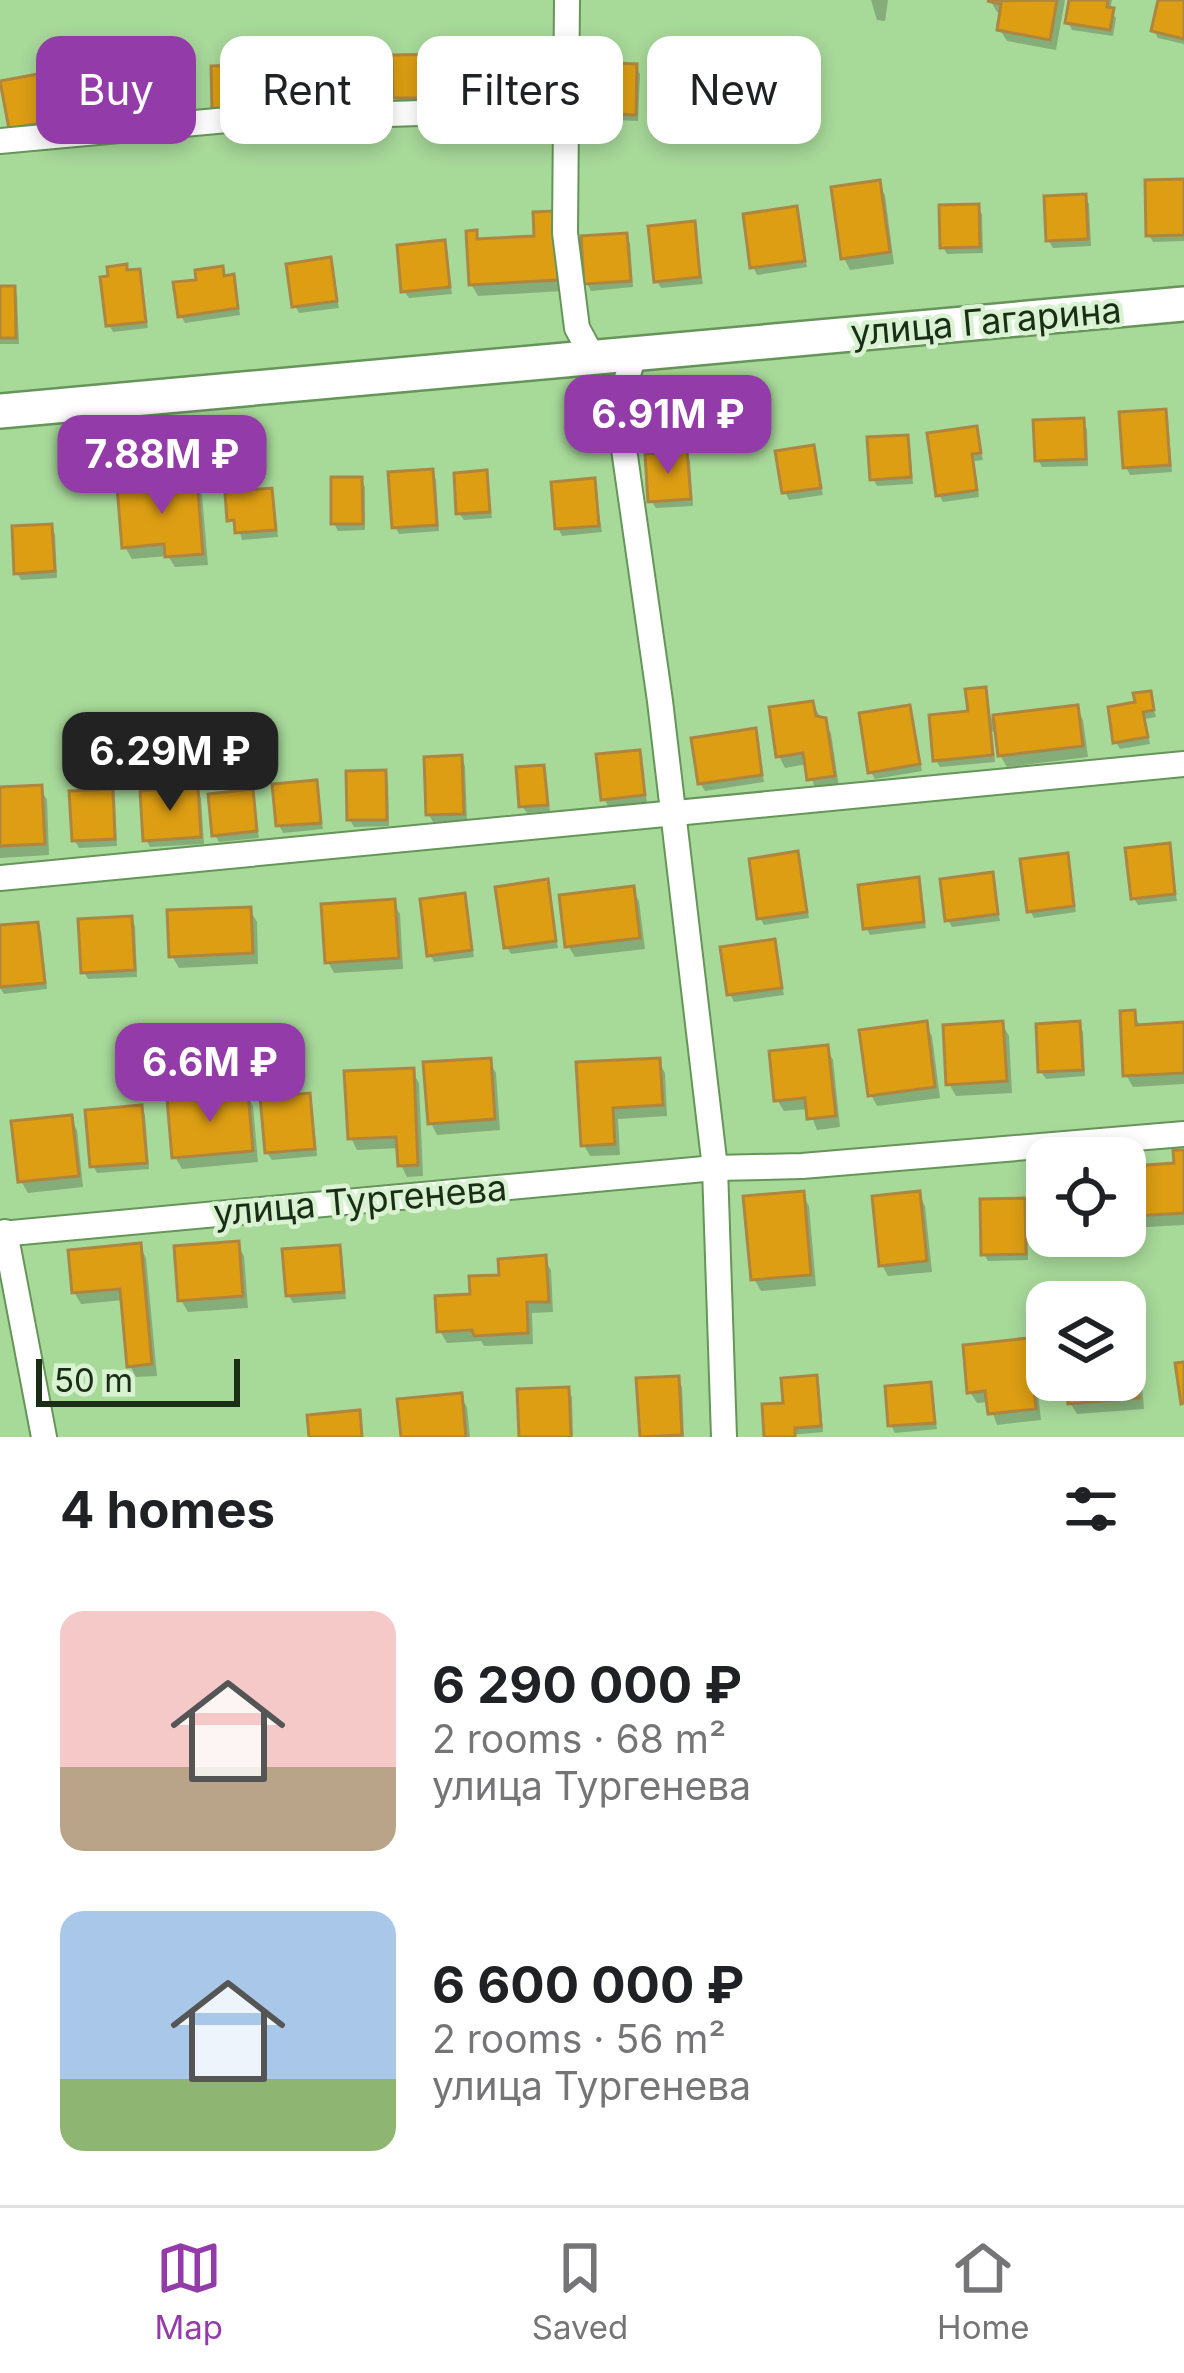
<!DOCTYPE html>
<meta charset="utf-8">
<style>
body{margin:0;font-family:Inter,sans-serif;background:#f2f2f2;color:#202124;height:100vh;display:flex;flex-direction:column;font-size:45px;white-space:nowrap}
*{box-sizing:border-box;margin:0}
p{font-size:39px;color:#757577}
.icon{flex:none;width:66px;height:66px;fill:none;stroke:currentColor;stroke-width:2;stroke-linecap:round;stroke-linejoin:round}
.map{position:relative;height:1437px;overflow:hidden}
.details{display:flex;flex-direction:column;background:#fff;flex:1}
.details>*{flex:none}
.hud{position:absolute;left:36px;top:36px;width:1113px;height:108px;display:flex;gap:24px}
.buttons{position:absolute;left:1026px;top:1137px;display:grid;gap:24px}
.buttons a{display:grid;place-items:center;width:120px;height:120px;border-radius:24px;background:#fff;box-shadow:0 6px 18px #0003;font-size:60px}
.scale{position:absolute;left:36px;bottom:30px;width:204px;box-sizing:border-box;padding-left:12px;border:6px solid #1a2d15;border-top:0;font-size:33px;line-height:42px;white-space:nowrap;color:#1a2d15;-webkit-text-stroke:9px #d8f2d2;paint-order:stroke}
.price{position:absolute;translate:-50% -102px;padding:0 27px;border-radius:24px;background:#933ca9;color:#fff;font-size:39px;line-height:78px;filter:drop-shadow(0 3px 6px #0008)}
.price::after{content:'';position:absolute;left:50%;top:72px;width:36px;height:27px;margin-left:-18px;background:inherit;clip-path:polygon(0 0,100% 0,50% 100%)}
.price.on{background:#222;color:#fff}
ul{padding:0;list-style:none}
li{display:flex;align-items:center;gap:36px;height:300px;padding:0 60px}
li span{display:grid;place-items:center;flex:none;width:336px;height:240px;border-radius:24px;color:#555}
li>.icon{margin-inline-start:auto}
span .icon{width:144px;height:144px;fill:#fffc;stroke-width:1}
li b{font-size:51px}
h2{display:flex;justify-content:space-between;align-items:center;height:144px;padding:0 60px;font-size:51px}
.chip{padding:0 42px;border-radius:24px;background:#fff;box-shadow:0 6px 18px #0003;font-size:42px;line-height:108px}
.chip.on{background:#933ca9;color:#fff}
.menu{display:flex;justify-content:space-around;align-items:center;height:168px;border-top:3px solid #e0e0e0;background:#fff;font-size:33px;color:#757577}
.menu a{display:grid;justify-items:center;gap:6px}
.menu .on{color:#933ca9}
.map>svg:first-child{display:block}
.shadow{fill:#0003}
.building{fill:#dd9e13;stroke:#ae863f;stroke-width:3}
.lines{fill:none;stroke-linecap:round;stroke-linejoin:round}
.minor-casing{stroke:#669559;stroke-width:28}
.secondary-casing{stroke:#669559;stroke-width:38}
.minor{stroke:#fff;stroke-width:24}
.secondary{stroke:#fff;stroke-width:33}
.labels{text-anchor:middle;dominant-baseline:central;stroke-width:9;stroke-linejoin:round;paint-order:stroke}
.street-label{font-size:36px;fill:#1a2d15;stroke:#d8f2d2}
</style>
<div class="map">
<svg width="1184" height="1437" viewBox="0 0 1184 1437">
<rect width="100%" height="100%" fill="#a7d999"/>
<g class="shadow">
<path d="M871 0H888L885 21 877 20Z"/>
<path d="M990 0H1065L1056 50 1007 41 1000 30 1003 13 997 12Z"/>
<path d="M1072 0H1112L1110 11 1116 18 1113 36 1072 30 1068 22Z"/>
<path d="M1161 0H1184V44L1158 38 1154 31Z"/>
<path d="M458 57 462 64V111L400 105 396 98Z"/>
<path d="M351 58 358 69 360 114 292 117Z"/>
<path d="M636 67 640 74 638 121 591 119 587 112Z"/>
<path d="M1184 182V241L1153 242 1149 235Z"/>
<path d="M878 184 885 195 894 264 850 270 844 258Z"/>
<path d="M1085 197 1089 204 1091 246 1053 248 1049 241Z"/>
<path d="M978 207 982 214 983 253 947 254 943 247Z"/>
<path d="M795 209 807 267 757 275 753 267Z"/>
<path d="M553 214 563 291 478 296 471 284 475 233 480 242 537 238Z"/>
<path d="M693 225 703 284 661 288 657 281Z"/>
<path d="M625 236 630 243 633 287 591 291 587 283Z"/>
<path d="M444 243 452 294 409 298 404 291Z"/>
<path d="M330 261 339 308 299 313 295 306Z"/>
<path d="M221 269 236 285 240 315 185 323 181 316 200 282Z"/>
<path d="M138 272 148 328 113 332 109 325 128 273Z"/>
<path d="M0 289H13L17 296 19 344H0Z"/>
<path d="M1164 412 1168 419 1172 472 1130 475 1126 467Z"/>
<path d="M1082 421 1087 429 1088 466 1042 467 1038 460Z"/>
<path d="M975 429 983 460 974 461 979 497 943 502 939 495Z"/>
<path d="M906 438 910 445 913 484 877 486 873 479Z"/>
<path d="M813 448 823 495 789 500 785 492Z"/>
<path d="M685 454 690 461 693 506 656 508 651 501Z"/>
<path d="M432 472 436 480 439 531 399 534 395 527Z"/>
<path d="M485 473 492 518 464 520 459 513Z"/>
<path d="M361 480 365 487V530L338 531 334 524Z"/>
<path d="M594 482 602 532 562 536 558 528Z"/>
<path d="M195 483 202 495 208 565 175 567 168 556 132 559 125 547Z"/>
<path d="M271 492 278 537 242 540 238 526 230 520Z"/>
<path d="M51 527 55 534 57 578 21 580 17 573Z"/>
<path d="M984 690 991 718 1077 708 1083 720 1088 757 1007 767 1000 755 998 731 992 732 995 762 940 767 936 760Z"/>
<path d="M1149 694 1156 717 1145 719 1150 744 1120 749 1116 742 1138 705Z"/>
<path d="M812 704 831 733 839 787 816 791 807 764 785 768 779 756Z"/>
<path d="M909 709 922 771 875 779 871 772Z"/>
<path d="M754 732 764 782 705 791 700 783Z"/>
<path d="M639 753 647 802 608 806 604 799Z"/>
<path d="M461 758 465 766 467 821 433 822 429 815Z"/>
<path d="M543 768 550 811 527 813 522 806Z"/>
<path d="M384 773 388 780 389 826 354 827 350 820Z"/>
<path d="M315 783 323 829 283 833 279 825Z"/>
<path d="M40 788 47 800 49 855 0 858V790Z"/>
<path d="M196 790 201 798 204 844 150 847 146 840Z"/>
<path d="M111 792 115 799 117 846 79 848 75 841Z"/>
<path d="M251 793 259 838 219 842 215 835Z"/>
<path d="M1168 846 1177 901 1138 905 1134 898Z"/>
<path d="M797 855 809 918 764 925 760 918Z"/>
<path d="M1066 856 1076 912 1034 918 1030 911Z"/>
<path d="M991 876 1000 921 952 927 948 920Z"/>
<path d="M917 881 926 928 870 935 866 928Z"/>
<path d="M546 882 558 948 511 954 507 947Z"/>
<path d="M632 889 639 901 645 949 575 957 568 946Z"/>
<path d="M463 896 474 957 434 962 430 955Z"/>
<path d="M393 902 400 914 403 969 334 973 328 962Z"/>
<path d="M250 910 257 922 258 964 179 968 172 956Z"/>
<path d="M131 919 135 926 137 977 88 979 84 972Z"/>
<path d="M37 925 41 932 47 989 4 994 0 988V928Z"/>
<path d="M774 943 784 995 734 1002 730 994Z"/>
<path d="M1133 1014 1141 1027 1184 1025V1084L1133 1087 1126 1075Z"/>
<path d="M1002 1024 1009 1036 1012 1093 956 1096 949 1084Z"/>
<path d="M1079 1024 1083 1032 1085 1076 1046 1079 1041 1072Z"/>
<path d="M925 1025 932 1036 940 1098 877 1106 871 1095Z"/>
<path d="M827 1049 833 1060 840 1127 817 1130 809 1109 784 1111 777 1100Z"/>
<path d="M489 1061 496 1073 500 1130 437 1135 431 1123Z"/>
<path d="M658 1061 665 1073 667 1116 618 1119 620 1155 590 1156 584 1145 579 1065Z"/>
<path d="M412 1071 419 1083 423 1176 407 1177 401 1165 400 1148 357 1150 351 1138Z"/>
<path d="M246 1095 253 1106 258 1162 182 1169 175 1157Z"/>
<path d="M308 1096 312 1104 317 1156 272 1160 267 1153Z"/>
<path d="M140 1108 145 1115 149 1169 97 1173 93 1166Z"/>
<path d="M70 1118 77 1130 83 1187 28 1193 21 1181Z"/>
<path d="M1184 1153V1225L1146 1227 1139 1215Z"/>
<path d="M802 1194 809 1206 816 1286 761 1291 754 1279Z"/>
<path d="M918 1194 925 1206 932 1272 888 1276 882 1265Z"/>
<path d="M1023 1201 1027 1208 1028 1260 988 1261 984 1254Z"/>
<path d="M1055 1236H1119V1242L1061 1246Z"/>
<path d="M237 1244 244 1256 248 1308 188 1312 181 1300Z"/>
<path d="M140 1246 146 1258 157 1376 136 1377 130 1366 124 1300 81 1304 74 1292Z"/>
<path d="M338 1248 342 1255 346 1299 293 1303 289 1296Z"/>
<path d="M544 1259 551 1270 553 1312 532 1313 533 1344 484 1346 481 1341 447 1343 440 1331 502 1277Z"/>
<path d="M1027 1342 1034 1353 1041 1420 997 1425 989 1402 977 1403 970 1392Z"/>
<path d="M1133 1346 1140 1358 1144 1409 1077 1414 1070 1403 1069 1380H1125V1347Z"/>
<path d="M815 1378 819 1385 823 1432 767 1437Z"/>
<path d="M677 1379 682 1387 684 1437H643L640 1381Z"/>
<path d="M929 1385 937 1429 895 1433 891 1425Z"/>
<path d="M567 1390 572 1397 573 1437H522Z"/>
<path d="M460 1396 467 1407 470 1437H404Z"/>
</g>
<g class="building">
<path d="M1057 0 1050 40 997 30 1001 4 987 1Z"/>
<path d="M1069 0H1108L1107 7 1114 8 1110 30 1065 23Z"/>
<path d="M1158 0H1184V39L1151 31Z"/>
<path d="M459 54 460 105H432L428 98H393L392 55Z"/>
<path d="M353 55 355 103 282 106 280 57Z"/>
<path d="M586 62 637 64 636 115 584 113Z"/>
<path d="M249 65 250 112 212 113 211 66Z"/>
<path d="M554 69 555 96 503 98 502 71Z"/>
<path d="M152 73 156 117 115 121 111 78Z"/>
<path d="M38 74 47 122 9 129 0 81Z"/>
<path d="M1184 179V235L1146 236 1145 180Z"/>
<path d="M880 180 890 252 841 259 831 187Z"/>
<path d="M1086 194 1088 239 1046 241 1044 196Z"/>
<path d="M979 204 980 247 940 248 939 205Z"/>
<path d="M797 206 805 261 750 268 743 214Z"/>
<path d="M554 211 558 280 469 285 466 231 477 230V239L534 236 533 212Z"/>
<path d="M695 221 700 277 654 282 648 226Z"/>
<path d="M627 233 631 281 584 284 581 236Z"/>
<path d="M445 240 450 287 401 292 397 245Z"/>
<path d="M331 257 337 301 292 307 286 264Z"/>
<path d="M127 264V270L140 269 146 322 106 326 100 277 108 276 107 267Z"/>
<path d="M223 266 224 276 234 274 238 308 178 317 173 282 196 280 195 270Z"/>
<path d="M0 286H15L16 338H0Z"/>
<path d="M1166 409 1170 465 1123 468 1119 412Z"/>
<path d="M1084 418 1086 459 1035 461 1033 420Z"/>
<path d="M977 426 981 453 972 454 977 490 936 496 927 433Z"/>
<path d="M908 435 911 477 870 480 867 437Z"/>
<path d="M814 445 821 488 782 493 775 451Z"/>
<path d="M687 451 691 499 648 502 645 454Z"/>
<path d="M433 469 437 525 392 528 388 472Z"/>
<path d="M487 470 490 512 456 514 454 473Z"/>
<path d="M331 477H362L363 524H331Z"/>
<path d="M595 478 599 526 555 529 551 482Z"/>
<path d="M197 480 203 554 165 557 164 544 122 548 117 487Z"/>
<path d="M272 488 276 530 235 533 234 520 227 521 225 492Z"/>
<path d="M52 524 55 571 14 574 12 526Z"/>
<path d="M986 687 993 755 933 761 929 715 968 711 965 689Z"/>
<path d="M1151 691 1154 710 1143 712 1148 737 1113 743 1108 707 1135 702 1133 693Z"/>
<path d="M813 701 816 716 826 718 835 776 807 780 803 753 776 757 769 707Z"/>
<path d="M910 705 920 764 868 773 859 713Z"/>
<path d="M1078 705 1083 746 998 756 993 715Z"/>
<path d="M756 728 762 775 698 784 691 738Z"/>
<path d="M640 750 645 795 601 800 596 754Z"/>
<path d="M462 755 464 814 426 815 424 757Z"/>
<path d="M544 765 548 805 519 807 516 767Z"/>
<path d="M386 770 387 820H347L346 771Z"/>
<path d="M317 780 321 823 276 826 272 784Z"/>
<path d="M42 785 45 844 0 846V787Z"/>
<path d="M198 787 201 837 143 841 140 791Z"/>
<path d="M113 789 115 839 72 841 69 791Z"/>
<path d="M253 789 257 831 212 836 208 794Z"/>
<path d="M1170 843 1175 894 1131 899 1125 848Z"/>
<path d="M798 851 807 912 757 919 749 859Z"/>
<path d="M1068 853 1074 906 1027 912 1020 859Z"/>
<path d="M993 872 998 914 945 921 940 879Z"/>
<path d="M919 877 924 922 863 929 858 885Z"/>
<path d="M548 879 556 941 504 948 495 887Z"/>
<path d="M634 886 640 938 565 947 559 895Z"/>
<path d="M465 893 472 950 427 956 420 899Z"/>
<path d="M395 899 399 958 325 963 321 904Z"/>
<path d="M251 907 253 953 169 957 167 910Z"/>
<path d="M132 916 135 970 81 973 78 919Z"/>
<path d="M38 922 45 983 0 987V925Z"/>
<path d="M775 939 782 988 727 995 720 947Z"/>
<path d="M1135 1010 1136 1025 1184 1022V1073L1123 1076 1120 1011Z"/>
<path d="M927 1021 935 1087 868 1096 859 1030Z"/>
<path d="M1003 1021 1007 1081 946 1085 943 1025Z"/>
<path d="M1080 1021 1083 1070 1038 1072 1036 1024Z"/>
<path d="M828 1045 836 1116 807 1119 805 1098 774 1101 769 1051Z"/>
<path d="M491 1058 495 1119 428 1124 423 1062Z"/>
<path d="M660 1058 663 1105 613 1108 615 1144 581 1146 576 1062Z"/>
<path d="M414 1068 418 1165 398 1166 396 1137 348 1139 344 1071Z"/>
<path d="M248 1092 253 1151 172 1158 167 1099Z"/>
<path d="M310 1093 315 1149 265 1153 260 1097Z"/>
<path d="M142 1105 147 1163 90 1167 85 1110Z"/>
<path d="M72 1115 79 1176 18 1182 11 1121Z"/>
<path d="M1173 1150H1184V1213L1136 1216 1133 1166 1174 1163Z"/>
<path d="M804 1191 811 1275 751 1280 743 1196Z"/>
<path d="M920 1191 927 1261 879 1266 872 1196Z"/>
<path d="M1025 1198 1026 1254 981 1255 980 1199Z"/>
<path d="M239 1241 243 1296 178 1301 174 1246Z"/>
<path d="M141 1243 152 1364 127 1367 120 1289 72 1293 68 1250Z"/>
<path d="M340 1245 344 1292 286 1296 282 1249Z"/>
<path d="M546 1255 549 1302H527L528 1333 474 1336 472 1330 437 1332 435 1296 470 1294 469 1276 499 1275 498 1259Z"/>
<path d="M1029 1338 1036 1409 988 1414 985 1391 967 1393 963 1345Z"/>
<path d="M1135 1343 1139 1398 1068 1404 1066 1380H1125V1344Z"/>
<path d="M1184 1362V1403L1181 1404 1175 1363Z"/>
<path d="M817 1375 821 1426 795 1428V1437H764L762 1404 783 1403 781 1378Z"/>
<path d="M679 1376 682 1435 640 1437 636 1378Z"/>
<path d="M931 1382 935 1423 888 1426 885 1386Z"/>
<path d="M569 1387 571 1437H519L517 1389Z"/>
<path d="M462 1393 466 1437H401L397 1399Z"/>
<path d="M360 1410 362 1437H309L307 1415Z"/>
</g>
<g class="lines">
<defs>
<g id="minor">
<path d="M567 0 565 233 577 328 592 356"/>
<path d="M0 141 238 119 568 108"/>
<path d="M635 352 618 407 660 701 715 1168 724 1437"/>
<path d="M0 878 1184 764"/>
<path d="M5 1232 44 1437"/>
<path d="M0 1234 715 1168 802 1166 1184 1134"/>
</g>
<path id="secondary" d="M0 411 1184 304"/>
</defs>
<use href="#minor" class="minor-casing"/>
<use href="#secondary" class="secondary-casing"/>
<use href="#minor" class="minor"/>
<use href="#secondary" class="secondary"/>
</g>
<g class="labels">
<g class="street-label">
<text transform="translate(986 321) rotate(-5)">улица Гагарина</text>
<text transform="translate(360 1200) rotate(-5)">улица Тургенева</text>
</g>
</g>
</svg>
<div class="buttons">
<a><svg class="icon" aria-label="locate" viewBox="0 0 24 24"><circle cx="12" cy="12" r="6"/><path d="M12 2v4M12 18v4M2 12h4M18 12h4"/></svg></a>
<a><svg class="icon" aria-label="layers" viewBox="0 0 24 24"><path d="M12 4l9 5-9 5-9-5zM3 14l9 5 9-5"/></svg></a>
</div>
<div class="scale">50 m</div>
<b class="price" style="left:668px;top:477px">6.91M ₽</b>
<b class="price" style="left:162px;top:517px">7.88M ₽</b>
<b class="price on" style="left:170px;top:814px">6.29M ₽</b>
<b class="price" style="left:210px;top:1125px">6.6M ₽</b>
<div class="hud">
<a class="chip on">Buy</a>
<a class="chip">Rent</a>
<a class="chip">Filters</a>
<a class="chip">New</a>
</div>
</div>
<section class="details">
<h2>4 homes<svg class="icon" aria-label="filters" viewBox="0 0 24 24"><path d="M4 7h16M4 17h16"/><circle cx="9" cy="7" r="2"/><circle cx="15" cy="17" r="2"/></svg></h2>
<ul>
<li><span style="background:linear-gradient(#f6c9c9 65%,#b9a48a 0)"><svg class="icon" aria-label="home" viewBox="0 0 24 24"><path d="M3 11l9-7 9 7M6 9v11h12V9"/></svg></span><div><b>6 290 000 ₽</b><p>2 rooms · 68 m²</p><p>улица Тургенева</p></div></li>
<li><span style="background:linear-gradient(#a9c7e8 70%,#8fb573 0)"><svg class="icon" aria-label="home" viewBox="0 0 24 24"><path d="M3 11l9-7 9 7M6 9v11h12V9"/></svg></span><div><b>6 600 000 ₽</b><p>2 rooms · 56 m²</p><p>улица Тургенева</p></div></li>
</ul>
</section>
<nav class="menu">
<a class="on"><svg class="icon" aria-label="map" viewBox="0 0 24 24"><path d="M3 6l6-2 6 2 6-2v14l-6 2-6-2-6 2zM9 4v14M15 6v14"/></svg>Map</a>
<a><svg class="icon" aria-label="saved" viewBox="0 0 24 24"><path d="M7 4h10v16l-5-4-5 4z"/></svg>Saved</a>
<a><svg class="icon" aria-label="home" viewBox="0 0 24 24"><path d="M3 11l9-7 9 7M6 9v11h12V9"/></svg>Home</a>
</nav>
